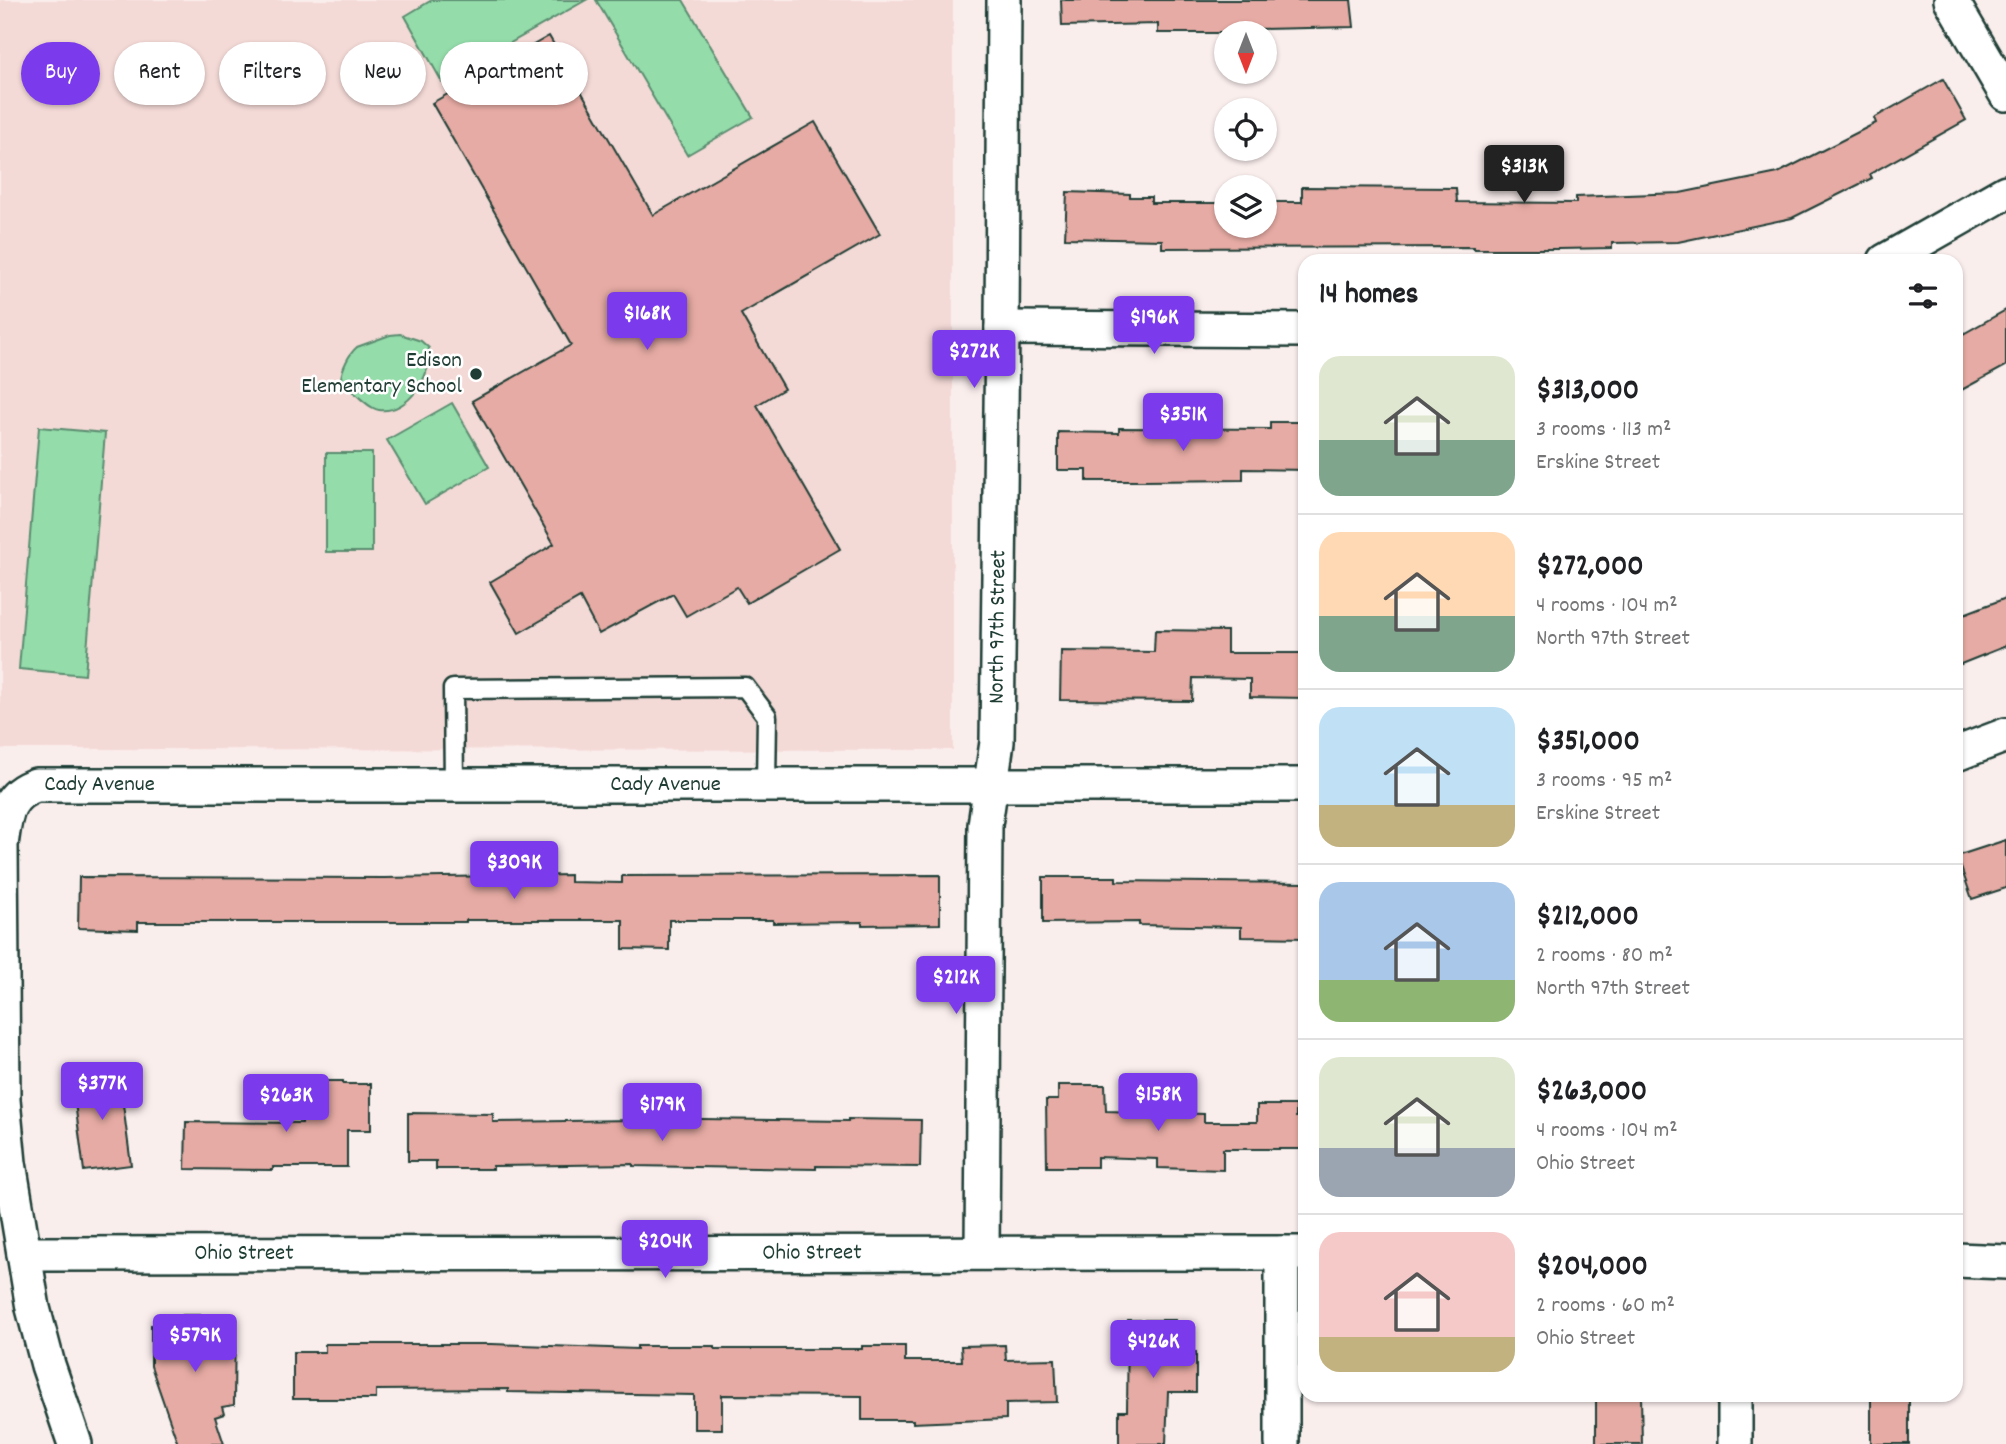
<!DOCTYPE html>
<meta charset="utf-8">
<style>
body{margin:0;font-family:Dekko,sans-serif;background:#f6f6f6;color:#202124;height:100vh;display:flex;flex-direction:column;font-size:26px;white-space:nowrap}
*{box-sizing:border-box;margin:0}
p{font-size:23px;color:#757577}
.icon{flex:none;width:38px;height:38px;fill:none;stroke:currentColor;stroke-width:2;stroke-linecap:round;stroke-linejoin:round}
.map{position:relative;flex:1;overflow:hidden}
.side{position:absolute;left:1298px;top:254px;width:665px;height:1148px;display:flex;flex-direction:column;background:#fff;border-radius:21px;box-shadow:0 2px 5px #0004}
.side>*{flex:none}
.guide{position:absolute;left:21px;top:42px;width:665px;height:63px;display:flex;gap:14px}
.needle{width:46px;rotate:180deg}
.buttons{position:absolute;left:1214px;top:21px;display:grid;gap:14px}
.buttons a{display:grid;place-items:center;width:63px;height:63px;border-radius:50%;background:#fff;box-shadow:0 2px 5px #0004;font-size:35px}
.price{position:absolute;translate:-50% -60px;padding:0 16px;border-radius:7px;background:#7c3aed;color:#fff;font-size:23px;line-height:46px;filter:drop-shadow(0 2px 4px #0008)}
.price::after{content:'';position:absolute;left:50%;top:42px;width:21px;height:16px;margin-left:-10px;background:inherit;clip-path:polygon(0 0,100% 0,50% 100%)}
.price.active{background:#222;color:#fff}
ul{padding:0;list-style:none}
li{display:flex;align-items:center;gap:21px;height:175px;padding:0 21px}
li+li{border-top:2px solid #e0e0e0}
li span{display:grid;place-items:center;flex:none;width:196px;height:140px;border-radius:21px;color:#555}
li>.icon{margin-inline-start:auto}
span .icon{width:84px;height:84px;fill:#fffc;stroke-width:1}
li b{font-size:30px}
h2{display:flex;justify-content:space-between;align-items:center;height:84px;padding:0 21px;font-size:30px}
.chip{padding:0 24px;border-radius:32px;background:#fff;box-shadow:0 2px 5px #0004;font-size:24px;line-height:63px}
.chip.active{background:#7c3aed;color:#fff}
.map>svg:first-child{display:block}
.built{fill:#f4dad7}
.green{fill:#94dcaa;stroke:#5a8c6f;stroke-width:2}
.building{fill:#e6aba4;stroke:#1f3d34;stroke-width:2}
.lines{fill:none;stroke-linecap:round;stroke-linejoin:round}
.service-casing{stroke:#1f3d34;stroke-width:23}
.minor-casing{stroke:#1f3d34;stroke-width:38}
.service{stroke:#fff;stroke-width:18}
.minor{stroke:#fff;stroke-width:33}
.poi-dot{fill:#1f3d34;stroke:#fff;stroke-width:2.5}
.labels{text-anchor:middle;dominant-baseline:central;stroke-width:5;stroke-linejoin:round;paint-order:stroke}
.poi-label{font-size:23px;fill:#1f3d34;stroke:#fff;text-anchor:end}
.street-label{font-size:23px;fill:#1f3d34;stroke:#fff}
</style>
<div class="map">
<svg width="2006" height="1444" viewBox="0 0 2006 1444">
<rect width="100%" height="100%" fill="#faeeed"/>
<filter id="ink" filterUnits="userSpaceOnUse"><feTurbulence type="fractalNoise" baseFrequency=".0143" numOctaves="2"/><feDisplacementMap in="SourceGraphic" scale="14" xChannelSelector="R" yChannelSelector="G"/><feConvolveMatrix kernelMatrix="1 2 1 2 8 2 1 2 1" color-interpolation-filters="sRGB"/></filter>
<g filter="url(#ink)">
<path class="built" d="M0 0H953V750L0 749Z"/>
<g class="green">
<path d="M432 0H586L442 82 405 16Z"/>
<path d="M596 0H683L753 117 687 155Z"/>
<path d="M400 334 421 341 429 348C433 374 409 414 379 410 368 409 351 389 344 382L341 379C342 368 349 354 357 347L390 335Z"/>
<path d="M452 403 489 467 425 504 387 440Z"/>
<path d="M39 427 105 433 85 675 19 669Z"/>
<rect x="326" y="453" width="46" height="99"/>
</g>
<g class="building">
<path d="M1061 0H1351L1354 27 1257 29 1258 33H1158V24L1062 26Z"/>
<path d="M549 36 653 215 815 122 880 234 741 314 784 389 757 405 840 549 747 603 737 587 686 616 673 594 599 634 580 598 519 633 490 582 554 544 472 401 571 345 432 103Z"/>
<path d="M1943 79 1966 120 1870 174 1872 178 1792 218 1678 242 1612 243V248L1559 249H1474V247L1162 248V240L1065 238 1067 192 1130 194V197H1151V203H1227V226H1265V202H1302V187L1456 188 1457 202 1576 203V197L1680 193 1778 173 1876 123 1874 118Z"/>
<path d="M2006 310V366L1956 393V338Z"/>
<path d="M1270 422H1306V470L1243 469V480L1144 481H1087V470H1058V432L1119 433V428L1270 429Z"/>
<path d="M2006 598V646L1956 666V617Z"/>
<path d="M1155 630 1227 631V653H1306V698L1250 697V679L1193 678 1192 701 1060 700 1061 651 1154 652Z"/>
<path d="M2006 840V888L1972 899 1957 856Z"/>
<path d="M570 875V882L622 883V876L940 875V924L862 925V922L773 923V920H669V950L623 949V920H466V922H138V930L78 928 79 877 384 878Z"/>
<path d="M1043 877H1116V881L1306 883V938L1241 937V927L1139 925V922L1043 923Z"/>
<path d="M119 1074 131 1165 84 1171 72 1080Z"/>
<path d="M305 1081H343V1084H371V1130H347V1167H273V1170L185 1169 186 1122 302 1123V1097H306Z"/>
<path d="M1058 1085H1105L1106 1111 1204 1114V1122H1257V1105H1296V1117H1306V1149H1223V1170L1158 1168V1159L1097 1157V1167H1047L1046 1100H1058Z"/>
<path d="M408 1113 493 1114V1122L633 1120V1118L848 1121V1119L921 1120 920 1167 816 1166V1169L633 1166V1164L493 1166V1169H436V1161H408Z"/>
<path d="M183 1315H235L234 1405 222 1407 224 1414 215 1417 224 1444H178L151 1366V1325H183Z"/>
<path d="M1128 1320H1175V1352H1196V1392H1168L1166 1444H1119V1411H1127Z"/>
<path d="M325 1344H492L637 1349V1346H715V1349H862V1346H905V1361H962L961 1346 1005 1345 1006 1360 1055 1359 1057 1402 1006 1403V1419L913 1423V1420H862V1396L722 1395V1429H694V1395L508 1392V1389L376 1390V1399H293V1352H325Z"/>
<path d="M1596 1395H1641L1642 1444H1596Z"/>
<rect x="1871" y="1395" width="38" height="49"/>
</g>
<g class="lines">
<defs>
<path id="service" d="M454 785 453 689 745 687 767 716 766 785"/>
<g id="minor">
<path d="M1951 0 2006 94"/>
<path d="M1885 261 2006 192"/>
<path d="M1002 328 1306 330"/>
<path d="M1956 754 2006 735"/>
<path id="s1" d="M982 1252 985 825 997 742 1002 328 1004 0"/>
<path id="s2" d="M24 1254 1306 1253"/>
<path d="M1956 1260 2006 1262"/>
<path d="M1735 1395V1444"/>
<path id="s3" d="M75 1444 48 1365 33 1308 9 1163 3 1100 1 845C5 818 5 795 36 785H1306"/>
<path d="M1282 1444V1253"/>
</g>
</defs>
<use href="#service" class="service-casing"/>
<use href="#minor" class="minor-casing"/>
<use href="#service" class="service"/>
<use href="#minor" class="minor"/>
</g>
</g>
<circle class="poi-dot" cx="476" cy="374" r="7"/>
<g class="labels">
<g class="poi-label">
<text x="462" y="361">Edison<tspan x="462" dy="26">Elementary School</tspan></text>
</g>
<g class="street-label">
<text stroke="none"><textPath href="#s1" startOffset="626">North 97th Street</textPath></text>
<text stroke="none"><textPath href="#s3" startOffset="1312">Cady Avenue</textPath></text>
<text stroke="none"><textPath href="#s3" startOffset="746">Cady Avenue</textPath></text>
<text stroke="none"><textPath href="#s2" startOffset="788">Ohio Street</textPath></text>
<text stroke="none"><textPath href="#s2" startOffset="220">Ohio Street</textPath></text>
</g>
</g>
</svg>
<div class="buttons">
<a><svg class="needle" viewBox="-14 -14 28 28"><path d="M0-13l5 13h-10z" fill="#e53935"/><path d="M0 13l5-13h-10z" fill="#757577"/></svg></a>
<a><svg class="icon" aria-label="locate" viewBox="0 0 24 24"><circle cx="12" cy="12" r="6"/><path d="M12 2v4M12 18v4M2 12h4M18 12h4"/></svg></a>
<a><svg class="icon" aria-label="layers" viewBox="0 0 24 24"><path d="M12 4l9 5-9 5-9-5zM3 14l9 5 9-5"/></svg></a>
</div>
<b class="price active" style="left:1524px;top:205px">$313K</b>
<b class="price" style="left:647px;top:352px">$168K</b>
<b class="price" style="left:1154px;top:356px">$196K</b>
<b class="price" style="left:974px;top:390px">$272K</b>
<b class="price" style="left:1183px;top:453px">$351K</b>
<b class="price" style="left:514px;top:901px">$309K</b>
<b class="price" style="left:956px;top:1016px">$212K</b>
<b class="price" style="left:102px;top:1122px">$377K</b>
<b class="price" style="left:1158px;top:1133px">$158K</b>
<b class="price" style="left:286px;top:1134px">$263K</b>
<b class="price" style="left:662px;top:1143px">$179K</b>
<b class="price" style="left:665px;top:1280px">$204K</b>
<b class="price" style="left:195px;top:1374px">$579K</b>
<b class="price" style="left:1153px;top:1380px">$426K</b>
<div class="guide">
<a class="chip active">Buy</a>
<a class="chip">Rent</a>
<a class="chip">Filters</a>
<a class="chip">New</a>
<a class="chip">Apartment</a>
</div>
<section class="side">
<h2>14 homes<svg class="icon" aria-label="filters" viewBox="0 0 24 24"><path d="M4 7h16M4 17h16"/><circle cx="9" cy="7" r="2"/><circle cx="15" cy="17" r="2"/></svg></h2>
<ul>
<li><span style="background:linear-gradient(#dfe7d0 60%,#7fa58c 0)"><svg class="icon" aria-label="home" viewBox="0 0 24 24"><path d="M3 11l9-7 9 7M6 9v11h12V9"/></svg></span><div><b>$313,000</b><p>3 rooms · 113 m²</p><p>Erskine Street</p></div></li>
<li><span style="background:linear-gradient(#ffd9b3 60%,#7fa58c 0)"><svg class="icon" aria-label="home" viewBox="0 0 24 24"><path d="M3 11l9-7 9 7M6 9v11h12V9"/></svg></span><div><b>$272,000</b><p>4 rooms · 104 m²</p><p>North 97th Street</p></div></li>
<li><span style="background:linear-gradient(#bfe0f5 70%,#c2b280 0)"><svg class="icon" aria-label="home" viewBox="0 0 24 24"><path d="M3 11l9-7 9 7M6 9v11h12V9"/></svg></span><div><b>$351,000</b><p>3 rooms · 95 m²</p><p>Erskine Street</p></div></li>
<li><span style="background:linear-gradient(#a9c7e8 70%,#8fb573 0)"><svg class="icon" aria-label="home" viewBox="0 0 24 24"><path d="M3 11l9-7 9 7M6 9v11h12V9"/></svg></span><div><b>$212,000</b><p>2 rooms · 80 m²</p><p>North 97th Street</p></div></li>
<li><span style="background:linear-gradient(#dfe7d0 65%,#9aa5b1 0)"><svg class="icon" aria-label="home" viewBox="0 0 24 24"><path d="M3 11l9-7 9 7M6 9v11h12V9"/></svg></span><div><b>$263,000</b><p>4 rooms · 104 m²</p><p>Ohio Street</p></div></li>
<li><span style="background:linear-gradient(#f6c9c9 75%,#c2b280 0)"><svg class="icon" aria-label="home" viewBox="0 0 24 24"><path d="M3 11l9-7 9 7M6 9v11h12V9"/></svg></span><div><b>$204,000</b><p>2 rooms · 60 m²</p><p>Ohio Street</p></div></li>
</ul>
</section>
</div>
